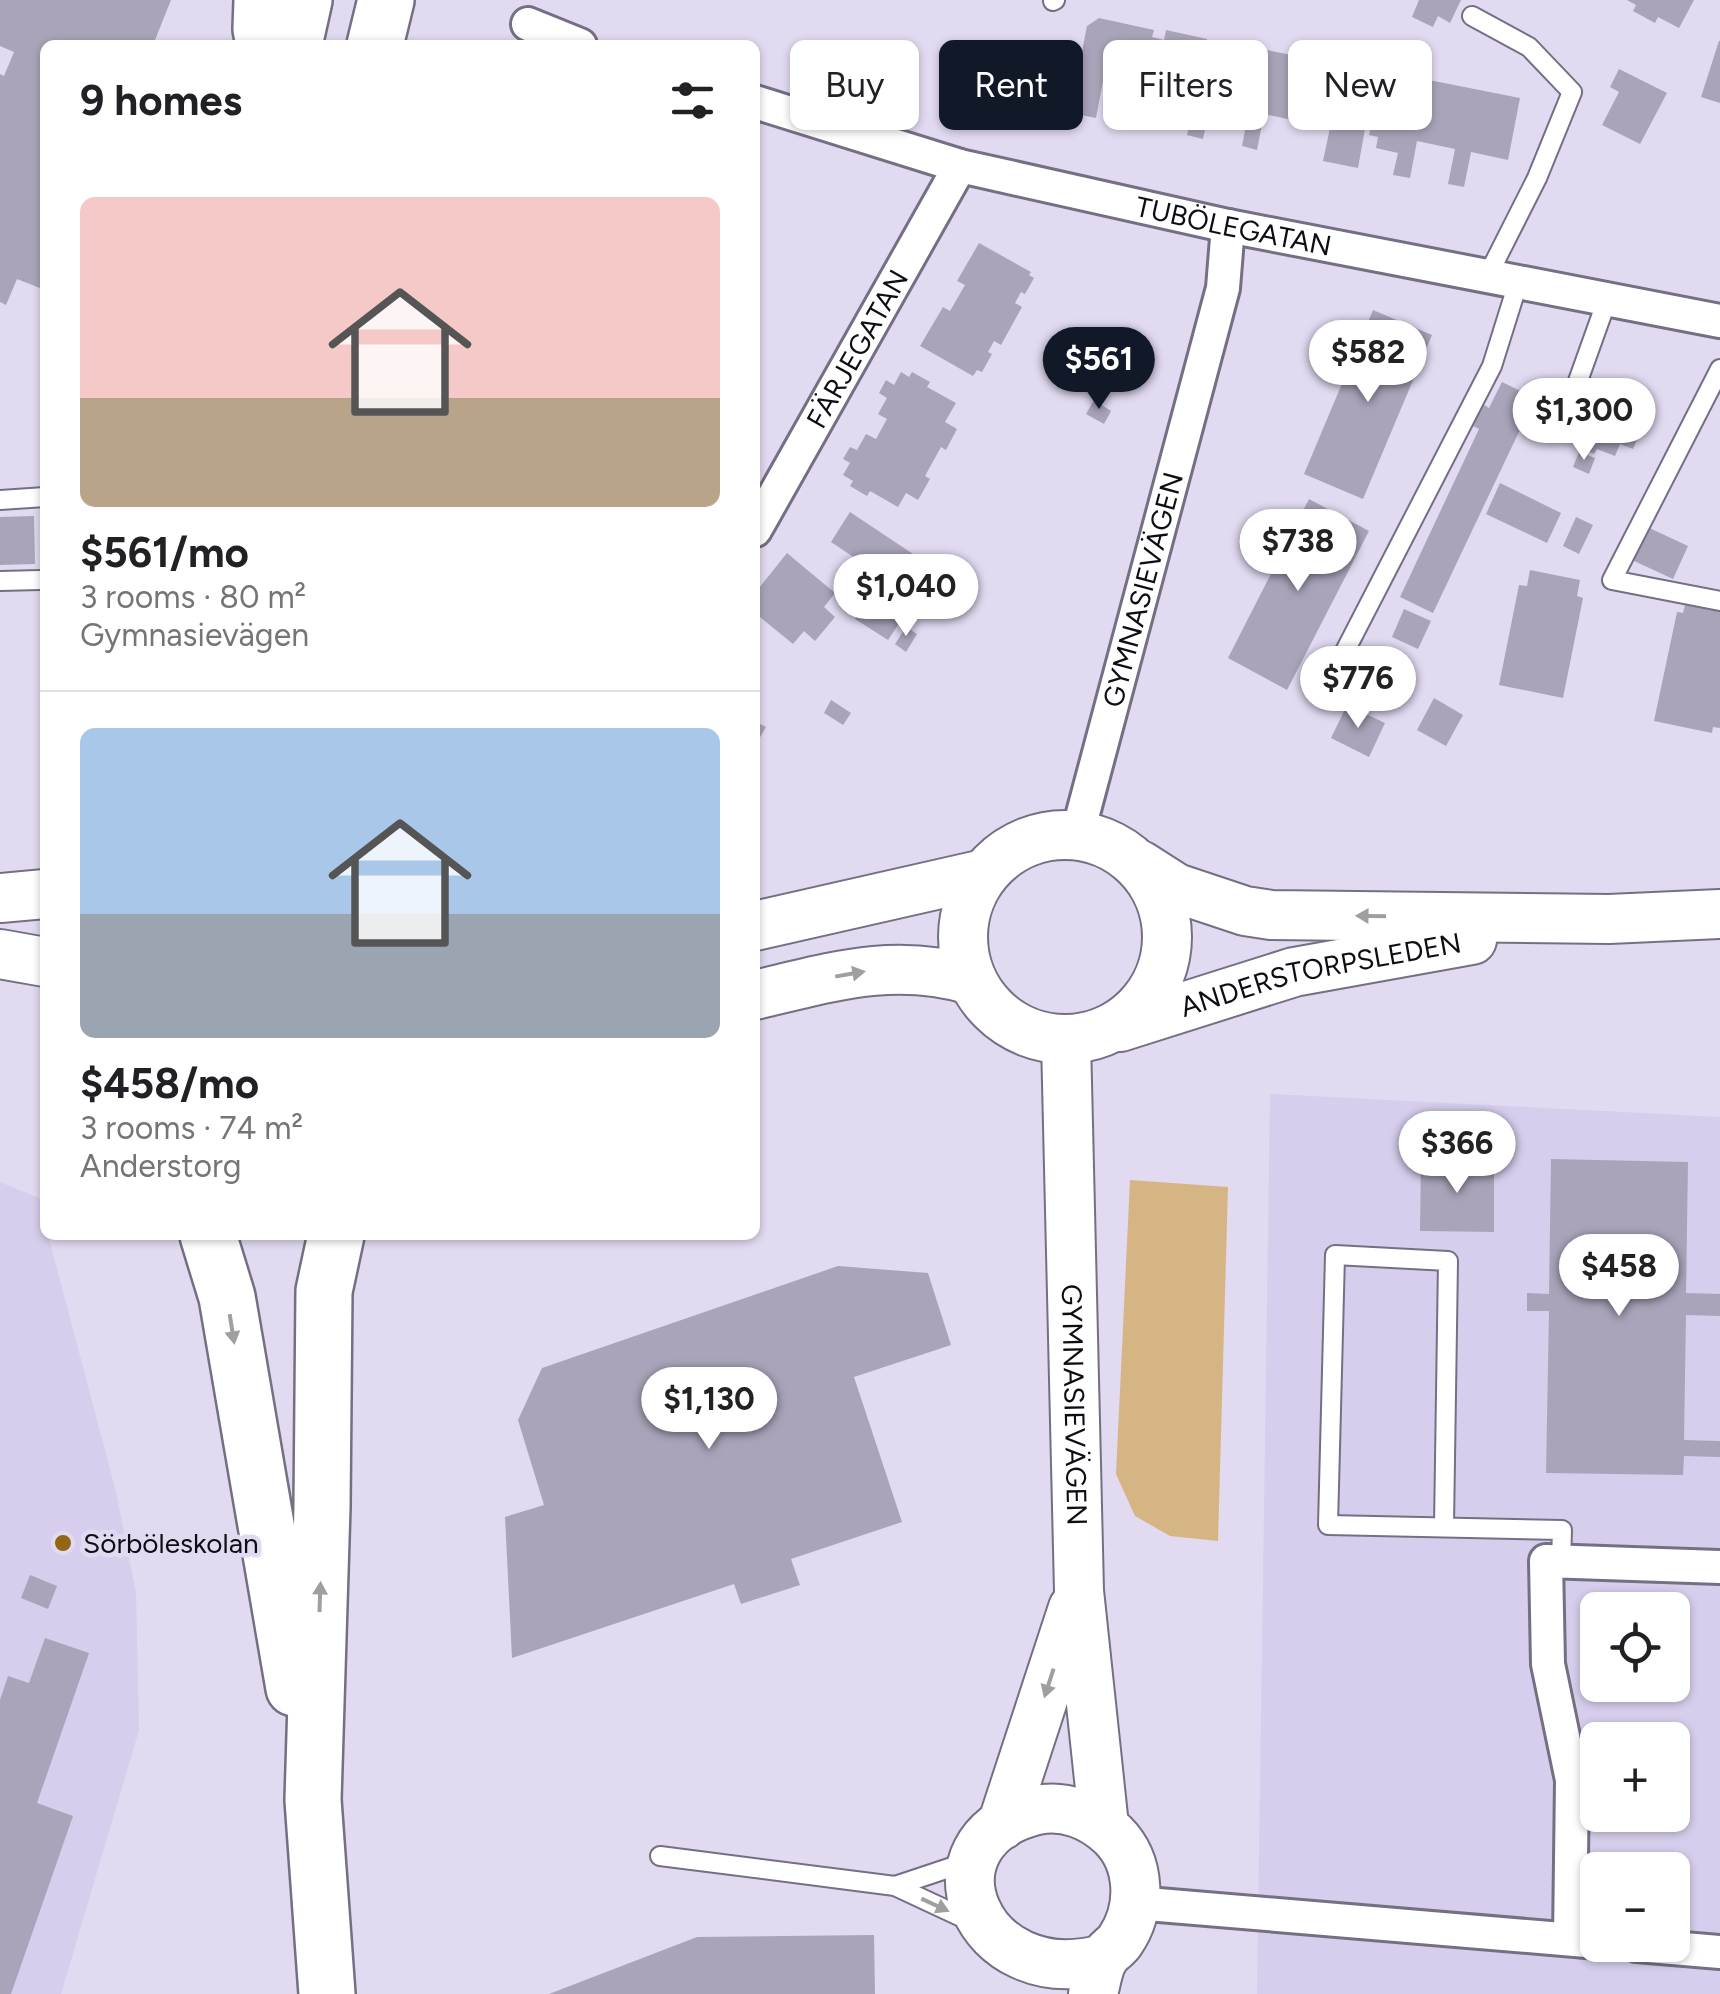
<!DOCTYPE html>
<meta charset="utf-8">
<style>
body{margin:0;font-family:Figtree,sans-serif;background:#f2f2f2;color:#202124;height:100vh;display:flex;flex-direction:column;font-size:38px;white-space:nowrap}
*{box-sizing:border-box;margin:0}
p{font-size:32px;color:#757577}
.icon{flex:none;width:55px;height:55px;fill:none;stroke:currentColor;stroke-width:2;stroke-linecap:round;stroke-linejoin:round}
.map{position:relative;flex:1;overflow:hidden}
.sheet{position:absolute;left:40px;top:40px;width:720px;height:1200px;display:flex;flex-direction:column;background:#fff;border-radius:15px;box-shadow:0 2px 8px #0004}
.sheet>*{flex:none}
.top-card{position:absolute;left:790px;top:40px;width:780px;height:90px;display:flex;gap:20px}
.controls{position:absolute;left:1580px;top:1592px;display:grid;gap:20px}
.controls a{display:grid;place-items:center;width:110px;height:110px;border-radius:15px;background:#fff;box-shadow:0 2px 8px #0004;font-size:50px}
.price{position:absolute;translate:-50% -85px;padding:0 22px;border-radius:35px;background:#fff;color:#222;font-size:32px;line-height:65px;filter:drop-shadow(0 2px 5px #0008)}
.price::after{content:'';position:absolute;left:50%;top:60px;width:30px;height:22px;margin-left:-15px;background:inherit;clip-path:polygon(0 0,100% 0,50% 100%)}
.price.active{background:#111827;color:#fff}
ul{padding:0;list-style:none}
li{display:grid;align-content:center;gap:20px;height:530px;padding:0 40px}
li+li{border-top:2px solid #e0e0e0}
li span{display:grid;place-items:center;height:310px;border-radius:15px;color:#555}
li>.icon{margin-inline-start:auto}
span .icon{width:180px;height:180px;fill:#fffc;stroke-width:1}
li b{font-size:42px}
h2{display:flex;justify-content:space-between;align-items:center;height:120px;padding:0 40px;font-size:42px}
.pill{padding:0 35px;border-radius:15px;background:#fff;box-shadow:0 2px 8px #0004;font-size:35px;line-height:90px}
.pill.active{background:#111827;color:#fff}
.map>svg:first-child{display:block}
.built{fill:#d6ceec;fill-rule:evenodd}
.green{fill:#d6b585}
.building{fill:#aaa4ba}
.lines{fill:none;stroke-linecap:round;stroke-linejoin:round}
.lane-casing{stroke:#756f83;stroke-width:22}
.street-casing{stroke:#756f83;stroke-width:38}
.secondary-casing{stroke:#756f83;stroke-width:52}
.highway-casing{stroke:#756f83;stroke-width:60}
.lane{stroke:#fff;stroke-width:18}
.street{stroke:#fff;stroke-width:32}
.secondary{stroke:#fff;stroke-width:48}
.highway{stroke:#fff;stroke-width:55}
.oneway{fill:#9f9ea1}
.poi-dot{fill:#936613;stroke:#e1daf1;stroke-width:4}
.labels{text-anchor:middle;dominant-baseline:central;stroke-width:9;stroke-linejoin:round;paint-order:stroke}
.street-label{font-size:28px;fill:#0f0d14;stroke:#e1daf1}
.poi-label{font-size:28px;fill:#0f0d14;stroke:#e1daf1;text-anchor:start}
</style>
<div class="map">
<svg width="1720" height="1994" viewBox="0 0 1720 1994">
<rect width="100%" height="100%" fill="#e1daf1"/>
<g class="built">
<path d="M1270 1094 1720 1117V1994H1257ZM1598 1610H1672V1685H1598ZM1598 1740H1672V1815H1598ZM1598 1870H1672V1945H1598Z"/>
<path d="M0 1182 39 1198 45 1222V1235H48L116 1492 136 1593 139 1730 61 1994H0Z"/>
</g>
<path class="green" d="M1130 1180 1228 1187 1218 1541 1170 1536 1135 1516 1116 1474Z"/>
<g class="building">
<path d="M0 0H171L153 45H45V290L17 279 6 305 0 302V74L4 76 14 52 0 46Z"/>
<path d="M1419 0H1461L1450 23 1438 16 1433 27 1412 17Z"/>
<path d="M1627 0H1694L1679 28 1658 17 1655 23 1633 11 1636 5Z"/>
<path d="M1099 18 1154 30 1152 37 1164 40 1166 30 1207 39 1206 48 1218 50 1220 41 1318 60 1307 115 1299 113 1297 121 1264 114 1257 150 1242 146 1249 109 1211 102 1203 139 1187 135 1195 98 1159 91 1151 128 1134 124 1142 89 1103 81 1096 118 1076 114 1082 84 1076 81 1087 26Z"/>
<path d="M1719 41H1720V103L1701 97Z"/>
<path d="M1373 69 1520 98 1508 160 1471 152 1464 187 1448 184 1455 149 1417 141 1410 178 1393 175 1398 153 1376 148 1378 137 1369 135 1370 130 1365 129 1358 168 1323 161 1334 109 1348 112 1355 75 1371 78Z"/>
<path d="M1619 69 1667 93 1640 144 1602 125 1619 92 1610 87Z"/>
<path d="M979 243 1031 272 1029 275 1034 278 1025 294 1021 292 1015 303 1022 307 1001 345 994 341 988 352 992 354 982 372 977 370 973 376 920 346 943 307 950 311 965 285 957 281Z"/>
<path d="M1373 310 1432 335 1363 499 1304 474Z"/>
<path d="M901 372 909 377 912 372 930 382 927 387 956 403 945 422 957 429 946 450 941 447 925 476 930 479 918 500 906 493 898 507 870 491 867 496 850 486 853 481 843 475 850 463 843 459 850 447 857 450 866 434 876 439 887 419 878 414 887 398 879 393 886 380 894 385Z"/>
<path d="M1502 382 1535 398 1433 613 1400 597 1479 429 1473 426 1483 404 1489 408Z"/>
<path d="M1597 394 1647 416 1633 449 1620 444 1615 456 1597 449 1594 454 1555 436 1569 402 1590 411Z"/>
<path d="M1094 400 1111 411 1104 424 1086 414Z"/>
<path d="M1579 452 1595 458 1589 474 1573 467Z"/>
<path d="M1500 483 1561 513 1547 543 1486 514Z"/>
<path d="M1309 499 1369 531 1287 690 1228 658Z"/>
<path d="M850 512 940 572 915 610 910 607 888 640 855 619 863 609 861 607 882 576 831 542Z"/>
<path d="M34 516 35 564 0 565V517Z"/>
<path d="M1576 517 1593 525 1579 554 1563 546Z"/>
<path d="M1643 525 1688 546 1673 579 1632 560Z"/>
<path d="M787 553 835 593 824 607 835 617 815 641 804 631 793 644 755 613V593Z"/>
<path d="M1530 570 1580 580 1577 596 1583 598 1563 698 1499 685 1519 585 1527 586Z"/>
<path d="M1687 596 1720 603V728L1713 727 1712 733 1654 721 1677 612 1683 613Z"/>
<path d="M1404 609 1431 621 1418 649 1392 637Z"/>
<path d="M906 627 917 634 906 652 895 644Z"/>
<path d="M1434 698 1463 715 1446 746 1417 730Z"/>
<path d="M831 700 851 713 843 725 824 713Z"/>
<path d="M1347 705 1385 723 1369 757 1331 738Z"/>
<path d="M755 721 766 727 755 746Z"/>
<path d="M1421 1159 1494 1160V1232L1420 1231Z"/>
<path d="M1551 1159 1688 1162 1686 1293 1720 1294V1316L1686 1315 1684 1440 1720 1441V1457L1684 1456 1683 1475 1546 1473 1549 1311H1527V1293L1549 1294Z"/>
<path d="M838 1266 928 1273 951 1345 854 1377 902 1522 791 1559 800 1585 741 1604 734 1584 512 1658 505 1517 544 1505 518 1420 542 1368Z"/>
<path d="M30 1575 57 1586 48 1609 21 1598Z"/>
<path d="M45 1638 89 1653 37 1803 73 1816 11 1994H0V1700L8 1676 29 1683Z"/>
<path d="M874 1935 875 1994H549L697 1937Z"/>
</g>
<g class="lines">
<defs>
<g id="lane">
<path d="M1053 1 1055 0"/>
<path d="M1472 16 1529 47 1572 92 1537 178 1487 277"/>
<path d="M1720 369 1612 580 1720 601"/>
<path d="M1578 381 1607 300"/>
<path d="M0 500 45 497"/>
<path d="M0 581 40 580"/>
<path d="M1343 655 1492 366 1518 283"/>
<path d="M1444 1526 1448 1261 1335 1255 1328 1525 1562 1530 1561 1562"/>
<path d="M660 1856 895 1886 970 1921"/>
<path d="M895 1886 970 1861"/>
</g>
<g id="street">
<path d="M528 24 580 45"/>
<path id="s1" d="M755 102 960 166 1228 226 1720 321"/>
<path id="s2" d="M755 530 960 166"/>
<path id="s3" d="M1077 836 1223 288 1228 226"/>
<path d="M1135 1903 1598 1942"/>
<path d="M1570 1939 1572 1780 1548 1664 1546 1561 1720 1567"/>
<path d="M1637 1945 1720 1952"/>
</g>
<g id="secondary">
<circle cx="1065" cy="937" r="102"/>
<path d="M1140 865 1176 888 1245 911 1271 915 1609 919 1720 914"/>
<path d="M0 898 45 894"/>
<path d="M755 926 984 874"/>
<path d="M0 954 45 962"/>
<path d="M755 995C832 977 893 957 972 980"/>
<path id="s4" d="M1120 1027 1294 972 1472 940"/>
<path id="s5" d="M1066 1040 1079 1591 1104 1826"/>
<path d="M1002 1825 1073 1608"/>
<path d="M1093 1994C1096 1983 1098 1967 1104 1958 1108 1951 1116 1947 1120 1941 1142 1909 1141 1863 1113 1835 1093 1816 1065 1804 1037 1810 913 1840 976 1994 1103 1959"/>
</g>
<g id="highway">
<path d="M262 0 261 29 264 45"/>
<path d="M294 45 304 0"/>
<path d="M375 45 386 0"/>
<path d="M208 1235 227 1297 294 1688"/>
<path d="M327 1994 313 1800 322 1507 324 1291 336 1235"/>
</g>
</defs>
<use href="#lane" class="lane-casing"/>
<use href="#street" class="street-casing"/>
<use href="#secondary" class="secondary-casing"/>
<use href="#highway" class="highway-casing"/>
<use href="#lane" class="lane"/>
<use href="#street" class="street"/>
<use href="#secondary" class="secondary"/>
<use href="#highway" class="highway"/>
</g>
<defs><path id="oneway-solid" d="M-6-.8H1V-3.2L6.5 0L1 3.2V.8H-6Z" transform="scale(2.5)"/></defs>
<g class="oneway">
<use href="#oneway-solid" transform="translate(1371 916) rotate(-179)"/>
<use href="#oneway-solid" transform="translate(850 974) rotate(-10)"/>
<use href="#oneway-solid" transform="translate(232 1329) rotate(81)"/>
<use href="#oneway-solid" transform="translate(320 1597) rotate(-88)"/>
<use href="#oneway-solid" transform="translate(1049 1683) rotate(108)"/>
<use href="#oneway-solid" transform="translate(935 1905) rotate(25)"/>
</g>
<circle class="poi-dot" cx="63" cy="1543" r="10"/>
<g class="labels">
<g class="street-label">
<text stroke="none"><textPath href="#s1" startOffset="495">TUBÖLEGATAN</textPath></text>
<text stroke="none"><textPath href="#s2" startOffset="208">FÄRJEGATAN</textPath></text>
<text stroke="none"><textPath href="#s3" startOffset="255">GYMNASIEVÄGEN</textPath></text>
<text stroke="none"><textPath href="#s4" startOffset="208">ANDERSTORPSLEDEN</textPath></text>
<text stroke="none"><textPath href="#s5" startOffset="365">GYMNASIEVÄGEN</textPath></text>
</g>
<g class="poi-label">
<text x="83" y="1543">Sörböleskolan</text>
</g>
</g>
</svg>
<div class="controls">
<a><svg class="icon" aria-label="locate" viewBox="0 0 24 24"><circle cx="12" cy="12" r="6"/><path d="M12 2v4M12 18v4M2 12h4M18 12h4"/></svg></a>
<a>+</a>
<a>−</a>
</div>
<b class="price" style="left:1368px;top:405px">$582</b>
<b class="price active" style="left:1099px;top:412px">$561</b>
<b class="price" style="left:1584px;top:463px">$1,300</b>
<b class="price" style="left:1298px;top:594px">$738</b>
<b class="price" style="left:906px;top:639px">$1,040</b>
<b class="price" style="left:1358px;top:731px">$776</b>
<b class="price" style="left:1457px;top:1196px">$366</b>
<b class="price" style="left:1619px;top:1319px">$458</b>
<b class="price" style="left:709px;top:1452px">$1,130</b>
<div class="top-card">
<a class="pill">Buy</a>
<a class="pill active">Rent</a>
<a class="pill">Filters</a>
<a class="pill">New</a>
</div>
<section class="sheet">
<h2>9 homes<svg class="icon" aria-label="filters" viewBox="0 0 24 24"><path d="M4 7h16M4 17h16"/><circle cx="9" cy="7" r="2"/><circle cx="15" cy="17" r="2"/></svg></h2>
<ul>
<li><span style="background:linear-gradient(#f6c9c9 65%,#b9a48a 0)"><svg class="icon" aria-label="home" viewBox="0 0 24 24"><path d="M3 11l9-7 9 7M6 9v11h12V9"/></svg></span><div><b>$561/mo</b><p>3 rooms · 80 m²</p><p>Gymnasievägen</p></div></li>
<li><span style="background:linear-gradient(#a9c7e8 60%,#9aa5b1 0)"><svg class="icon" aria-label="home" viewBox="0 0 24 24"><path d="M3 11l9-7 9 7M6 9v11h12V9"/></svg></span><div><b>$458/mo</b><p>3 rooms · 74 m²</p><p>Anderstorg</p></div></li>
</ul>
</section>
</div>
